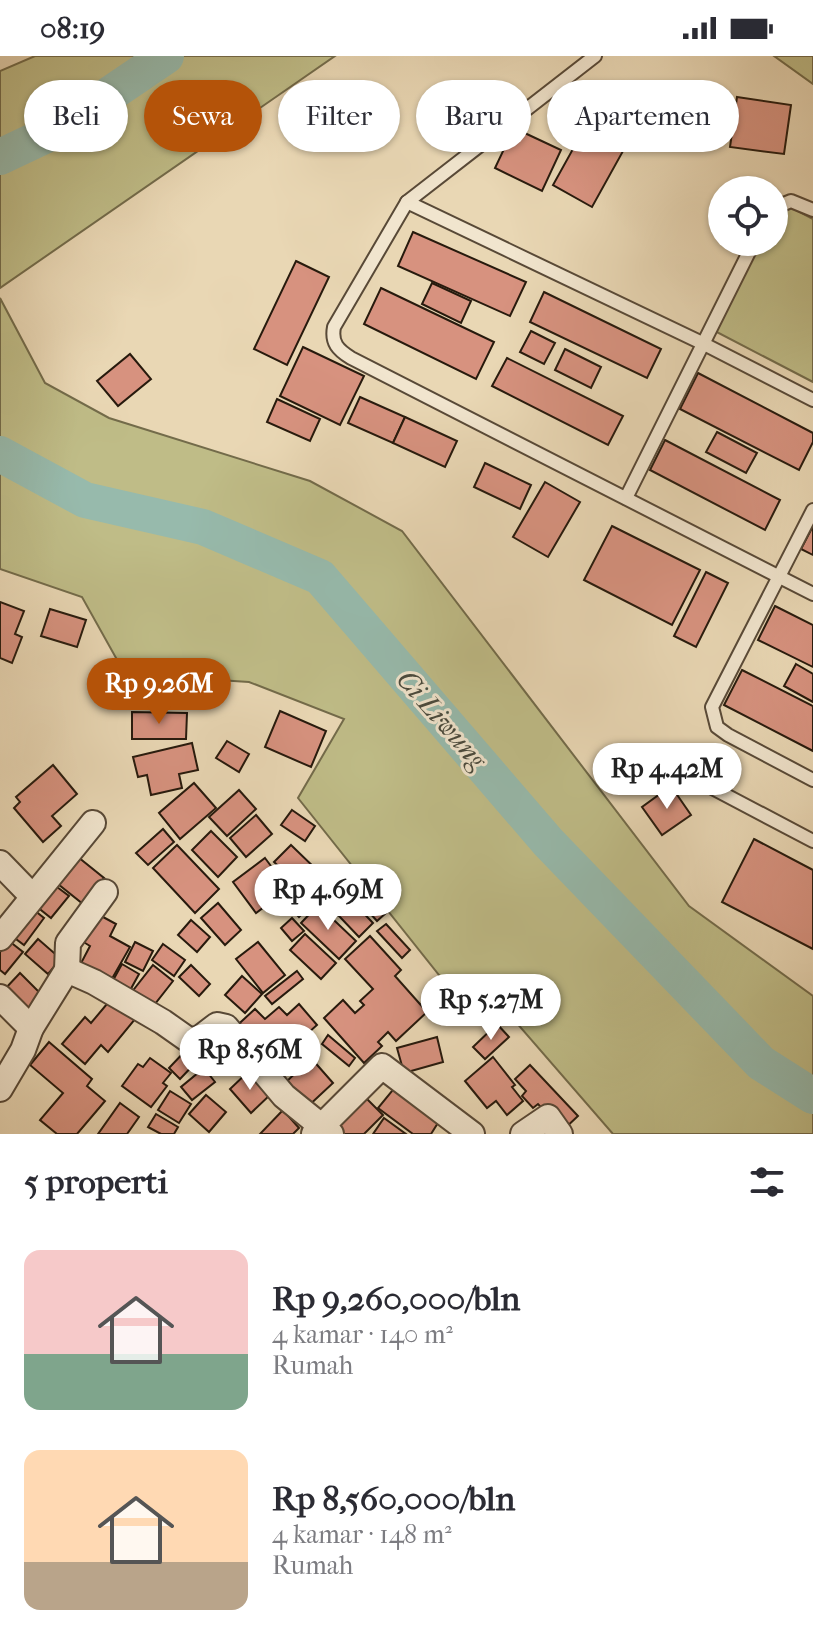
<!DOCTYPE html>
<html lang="id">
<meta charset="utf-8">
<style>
body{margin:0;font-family:"IM FELL French Canon",serif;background:#f7f7f7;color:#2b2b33;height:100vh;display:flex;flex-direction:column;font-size:30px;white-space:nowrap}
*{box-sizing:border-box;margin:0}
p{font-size:26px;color:#7c7c81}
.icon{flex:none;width:44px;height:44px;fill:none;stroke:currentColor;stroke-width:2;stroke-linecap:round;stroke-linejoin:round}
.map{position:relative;height:1078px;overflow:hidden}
.details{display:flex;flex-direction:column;background:#fff;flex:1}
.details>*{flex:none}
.banner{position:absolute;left:24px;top:24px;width:766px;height:72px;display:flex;gap:16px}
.tools{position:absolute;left:708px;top:120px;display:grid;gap:16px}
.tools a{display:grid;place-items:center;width:80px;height:80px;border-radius:50%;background:#fff;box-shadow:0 2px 6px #0004;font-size:40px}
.price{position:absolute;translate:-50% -68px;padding:0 18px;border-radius:28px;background:#fff;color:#222;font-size:26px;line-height:52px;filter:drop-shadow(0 2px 4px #0008)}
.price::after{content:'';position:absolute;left:50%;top:48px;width:24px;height:18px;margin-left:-12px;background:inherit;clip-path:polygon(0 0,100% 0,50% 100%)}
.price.active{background:#b45309;color:#fff}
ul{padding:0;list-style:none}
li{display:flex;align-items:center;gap:24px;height:200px;padding:0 24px}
li span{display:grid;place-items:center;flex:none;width:224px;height:160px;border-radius:16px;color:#555}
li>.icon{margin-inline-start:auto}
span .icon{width:96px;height:96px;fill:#fffc;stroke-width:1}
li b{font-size:34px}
h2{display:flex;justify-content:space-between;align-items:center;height:96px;padding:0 24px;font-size:34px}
.pill{padding:0 28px;border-radius:36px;background:#fff;box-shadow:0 2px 6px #0004;font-size:28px;line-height:72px}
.pill.active{background:#b45309;color:#fff}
.status{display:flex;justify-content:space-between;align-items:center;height:56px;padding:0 40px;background:#fff;direction:ltr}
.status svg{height:22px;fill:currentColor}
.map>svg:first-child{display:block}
.green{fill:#bfbc87;stroke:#736b4a;stroke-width:2}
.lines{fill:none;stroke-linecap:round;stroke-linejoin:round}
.river{stroke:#97baac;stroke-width:36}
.building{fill:#d7927f;stroke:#271a0d;stroke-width:2}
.service-casing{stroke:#584937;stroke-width:16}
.minor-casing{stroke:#584937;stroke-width:28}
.service{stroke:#f1e5ce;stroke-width:12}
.minor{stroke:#f1e5ce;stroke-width:24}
.labels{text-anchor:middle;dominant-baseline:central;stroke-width:6;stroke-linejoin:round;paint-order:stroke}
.water-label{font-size:28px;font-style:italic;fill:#494a3d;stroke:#f1e5ce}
</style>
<div class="status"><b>08:19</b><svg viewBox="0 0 49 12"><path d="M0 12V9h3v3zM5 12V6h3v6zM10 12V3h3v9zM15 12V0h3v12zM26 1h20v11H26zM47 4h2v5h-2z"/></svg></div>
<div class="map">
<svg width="813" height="1078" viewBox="0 0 813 1078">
<rect width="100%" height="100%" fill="#e9d7b4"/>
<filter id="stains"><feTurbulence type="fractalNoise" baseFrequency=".0025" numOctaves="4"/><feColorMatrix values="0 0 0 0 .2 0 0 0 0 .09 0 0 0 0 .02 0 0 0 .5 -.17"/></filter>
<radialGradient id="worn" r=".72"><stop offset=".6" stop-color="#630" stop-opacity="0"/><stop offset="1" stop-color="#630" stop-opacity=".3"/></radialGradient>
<g class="green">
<path d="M35 0H335L0 232V15Z"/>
<path d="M774 0H813V28Z"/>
<path d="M777 144 813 163V326L711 273 756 186H774V151Z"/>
<path d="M0 242 45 327 109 362 310 425 402 475 689 850 813 940V1078H613L502 950 474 963 298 742 344 663 249 626 125 618 82 541 0 513Z"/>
</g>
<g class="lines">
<g class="river">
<path d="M0 101 57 74 166 0"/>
<path d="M0 398 85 444 203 471 320 521 548 786 761 1007 813 1040"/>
</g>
</g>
<g class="building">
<path d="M737 41 791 49 784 98 730 91Z"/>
<path d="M599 46 638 68 592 151 553 129Z"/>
<path d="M514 72 561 94 542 135 495 112Z"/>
<path d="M413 176 526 226 510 260 398 210Z"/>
<path d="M296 205 329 221 287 309 254 293Z"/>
<path d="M432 227 471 245 461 267 422 248Z"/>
<path d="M381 232 494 286 476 323 364 268Z"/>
<path d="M544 236 661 293 647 322 530 266Z"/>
<path d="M531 275 555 287 544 308 520 296Z"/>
<path d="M303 291 364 320 340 369 280 340Z"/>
<path d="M565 293 601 311 591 332 555 314Z"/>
<path d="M130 298 151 323 118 350 97 325Z"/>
<path d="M507 302 623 360 608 389 492 330Z"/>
<path d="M698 317 813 377V386L799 414 680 353Z"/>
<path d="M360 341 405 361 393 387 348 367Z"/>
<path d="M277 343 320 363 310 385 267 366Z"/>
<path d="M405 361 457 385 445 411 393 387Z"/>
<path d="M717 376 757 397 746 417 706 396Z"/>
<path d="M665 384 780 444 765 474 650 414Z"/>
<path d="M485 407 531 429 520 453 474 431Z"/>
<path d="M545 426 580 446 548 501 513 481Z"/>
<path d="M612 470 700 514 672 569 584 524Z"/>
<path d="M813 470V499L801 493Z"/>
<path d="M706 516 728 527 696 591 674 580Z"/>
<path d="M0 546 24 555 15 578 22 581 12 607 0 602Z"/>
<path d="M775 550 813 569V611L758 584Z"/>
<path d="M50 553 86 564 77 591 41 580Z"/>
<path d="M796 608 813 618V646L784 630Z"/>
<path d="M742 614 813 650V695L724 649Z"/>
<path d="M124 626H167V650L125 651Z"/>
<path d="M280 655 326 675 311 711 265 691Z"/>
<path d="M132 656 187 657 186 683H132Z"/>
<path d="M227 685 249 698 239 716 216 702Z"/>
<path d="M192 687 198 714 179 718 182 732 151 739 147 719 138 721 133 701Z"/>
<path d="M53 709 77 738 52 760 61 770 43 786 14 752 20 746 16 741Z"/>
<path d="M194 727 216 752 180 783 159 757Z"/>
<path d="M671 730 691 759 662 779 642 751Z"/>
<path d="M239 734 256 753 227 780 209 761Z"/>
<path d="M292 754 315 770 305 785 281 769Z"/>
<path d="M256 759 272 778 246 801 230 782Z"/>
<path d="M163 773 174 786 148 809 136 797Z"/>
<path d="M211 775 237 801 218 821 192 794Z"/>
<path d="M754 783 813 814V893L722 846Z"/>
<path d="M177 789 219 833 195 857 153 812Z"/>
<path d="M291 789 320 817 304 834 274 806Z"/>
<path d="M73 797 104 822 83 848 53 824Z"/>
<path d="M265 802 288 833 256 857 233 826Z"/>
<path d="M327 819 350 842 334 858 311 835Z"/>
<path d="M53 828 69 840 51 862 36 850Z"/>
<path d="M307 836 315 845 299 861 290 851Z"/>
<path d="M370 839 386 857 377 865 361 847Z"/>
<path d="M353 846 373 867 359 881 339 860Z"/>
<path d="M218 847 241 874 225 889 201 862Z"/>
<path d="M318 849 356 885 339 903 301 867Z"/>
<path d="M29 850 44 862 24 889 8 877Z"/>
<path d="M92 855 116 868 110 880 130 891 109 928 79 911 90 890 77 882Z"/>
<path d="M292 862 304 875 292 885 281 872Z"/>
<path d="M191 864 210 881 197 896 178 879Z"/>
<path d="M386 868 410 894 402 902 377 875Z"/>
<path d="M305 878 336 907 321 923 290 894Z"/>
<path d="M370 880 401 914 395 920 427 956 396 985 388 976 378 986 382 990 364 1007 324 962 343 944 355 957 364 949 360 945 373 933 345 903Z"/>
<path d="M38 883 61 903 48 918 25 898Z"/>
<path d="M9 885 23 896 5 918 0 914V896Z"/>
<path d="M135 886 153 895 143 915 125 906Z"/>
<path d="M258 886 285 919 263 937 236 903Z"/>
<path d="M163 888 185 904 174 920 152 904Z"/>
<path d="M122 908 139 918 128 938 111 928Z"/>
<path d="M153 909 173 925 151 953 131 937Z"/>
<path d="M191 909 210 928 199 940 179 921Z"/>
<path d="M297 915 303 923 272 948 265 940Z"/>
<path d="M20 917 42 939 26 956 4 934Z"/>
<path d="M242 920 262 938 245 957 225 939Z"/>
<path d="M112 942 136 962 108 996 101 989 85 1008 62 988 85 961 91 967Z"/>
<path d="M299 948 317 969 308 977 317 987 301 1001 290 989 264 1012 231 975 255 953 265 963 279 951 287 959Z"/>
<path d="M497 968 509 981 485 1003 473 991Z"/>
<path d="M222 974 234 990 211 1007 200 989Z"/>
<path d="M328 979 355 1002 349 1010 322 988Z"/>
<path d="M437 981 443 1006 404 1017 397 992Z"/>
<path d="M49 986 92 1023 87 1030 105 1045 77 1078H57L40 1064 63 1037 30 1009Z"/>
<path d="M189 991 200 1002 180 1023 169 1012Z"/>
<path d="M493 1001 515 1029 512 1031 523 1045 507 1059 496 1045 487 1052 465 1025Z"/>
<path d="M150 1002 171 1017 163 1027 167 1030 151 1051 122 1030 138 1008 143 1011Z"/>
<path d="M311 1002 333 1027 305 1053 283 1029Z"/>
<path d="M530 1009 578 1060 563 1074 538 1048 533 1052 522 1040 526 1035 515 1023Z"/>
<path d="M204 1012 215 1026 192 1044 181 1031Z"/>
<path d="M250 1014 271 1038 251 1057 230 1033Z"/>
<path d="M396 1030 441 1062 431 1078H413L378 1052Z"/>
<path d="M358 1034 383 1059 364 1078H338L326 1067Z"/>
<path d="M170 1035 191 1048 179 1067 158 1054Z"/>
<path d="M206 1039 226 1056 209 1076 189 1058Z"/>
<path d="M120 1047 139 1061 127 1078H98Z"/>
<path d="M283 1054 299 1072 293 1078H260Z"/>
<path d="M156 1058 178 1071 174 1078H161L148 1071Z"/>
<path d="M384 1062 406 1078H373Z"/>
</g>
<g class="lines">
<defs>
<g id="service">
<path d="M595 0 407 146 334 271C331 287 338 294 351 302L813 538"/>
<path d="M407 146 702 287 813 344"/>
<path d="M774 152 791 145 813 154"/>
<path d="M626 442 754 186"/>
<path d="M813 454 712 651 717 671 728 679 813 724"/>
<path d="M701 726 813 785"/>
</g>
<g id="minor">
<path d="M0 807 32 840"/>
<path d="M0 882 93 767"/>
<path d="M67 914 68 887 105 836"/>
<path d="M0 941 31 972"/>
<path d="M0 1033 23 994 31 972 67 914 94 926 163 966 190 985 200 982 217 969 226 971 284 1040 331 1078"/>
<path d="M314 1078 382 1010 472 1078"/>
<path d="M523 1078 548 1061 560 1078"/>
</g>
</defs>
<use href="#service" class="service-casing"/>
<use href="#minor" class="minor-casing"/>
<use href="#service" class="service"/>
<use href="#minor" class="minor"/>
</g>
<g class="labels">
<g class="water-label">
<text transform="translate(442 663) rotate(49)">Ci Liwung</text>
</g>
</g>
<rect width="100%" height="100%" filter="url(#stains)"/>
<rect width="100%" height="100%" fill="url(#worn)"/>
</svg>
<div class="tools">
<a><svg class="icon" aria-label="locate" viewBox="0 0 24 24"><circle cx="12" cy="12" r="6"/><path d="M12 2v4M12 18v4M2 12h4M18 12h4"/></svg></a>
</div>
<b class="price active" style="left:159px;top:670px">Rp 9.26M</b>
<b class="price" style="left:667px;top:755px">Rp 4.42M</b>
<b class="price" style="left:328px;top:876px">Rp 4.69M</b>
<b class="price" style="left:491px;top:986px">Rp 5.27M</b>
<b class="price" style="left:250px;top:1036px">Rp 8.56M</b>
<div class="banner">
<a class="pill">Beli</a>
<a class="pill active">Sewa</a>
<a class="pill">Filter</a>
<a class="pill">Baru</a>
<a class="pill">Apartemen</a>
</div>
</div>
<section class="details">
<h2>5 properti<svg class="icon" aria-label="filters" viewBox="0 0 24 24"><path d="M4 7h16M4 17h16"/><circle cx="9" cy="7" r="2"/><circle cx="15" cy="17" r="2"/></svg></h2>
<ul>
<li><span style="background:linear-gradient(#f6c9c9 65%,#7fa58c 0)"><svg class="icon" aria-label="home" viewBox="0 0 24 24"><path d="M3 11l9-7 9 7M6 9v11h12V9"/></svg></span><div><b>Rp 9,260,000/bln</b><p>4 kamar · 140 m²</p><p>Rumah</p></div></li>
<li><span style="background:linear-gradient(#ffd9b3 70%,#b9a48a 0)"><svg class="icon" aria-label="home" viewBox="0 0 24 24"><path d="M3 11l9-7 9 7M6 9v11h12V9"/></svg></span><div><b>Rp 8,560,000/bln</b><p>4 kamar · 148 m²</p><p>Rumah</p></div></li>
</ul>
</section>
